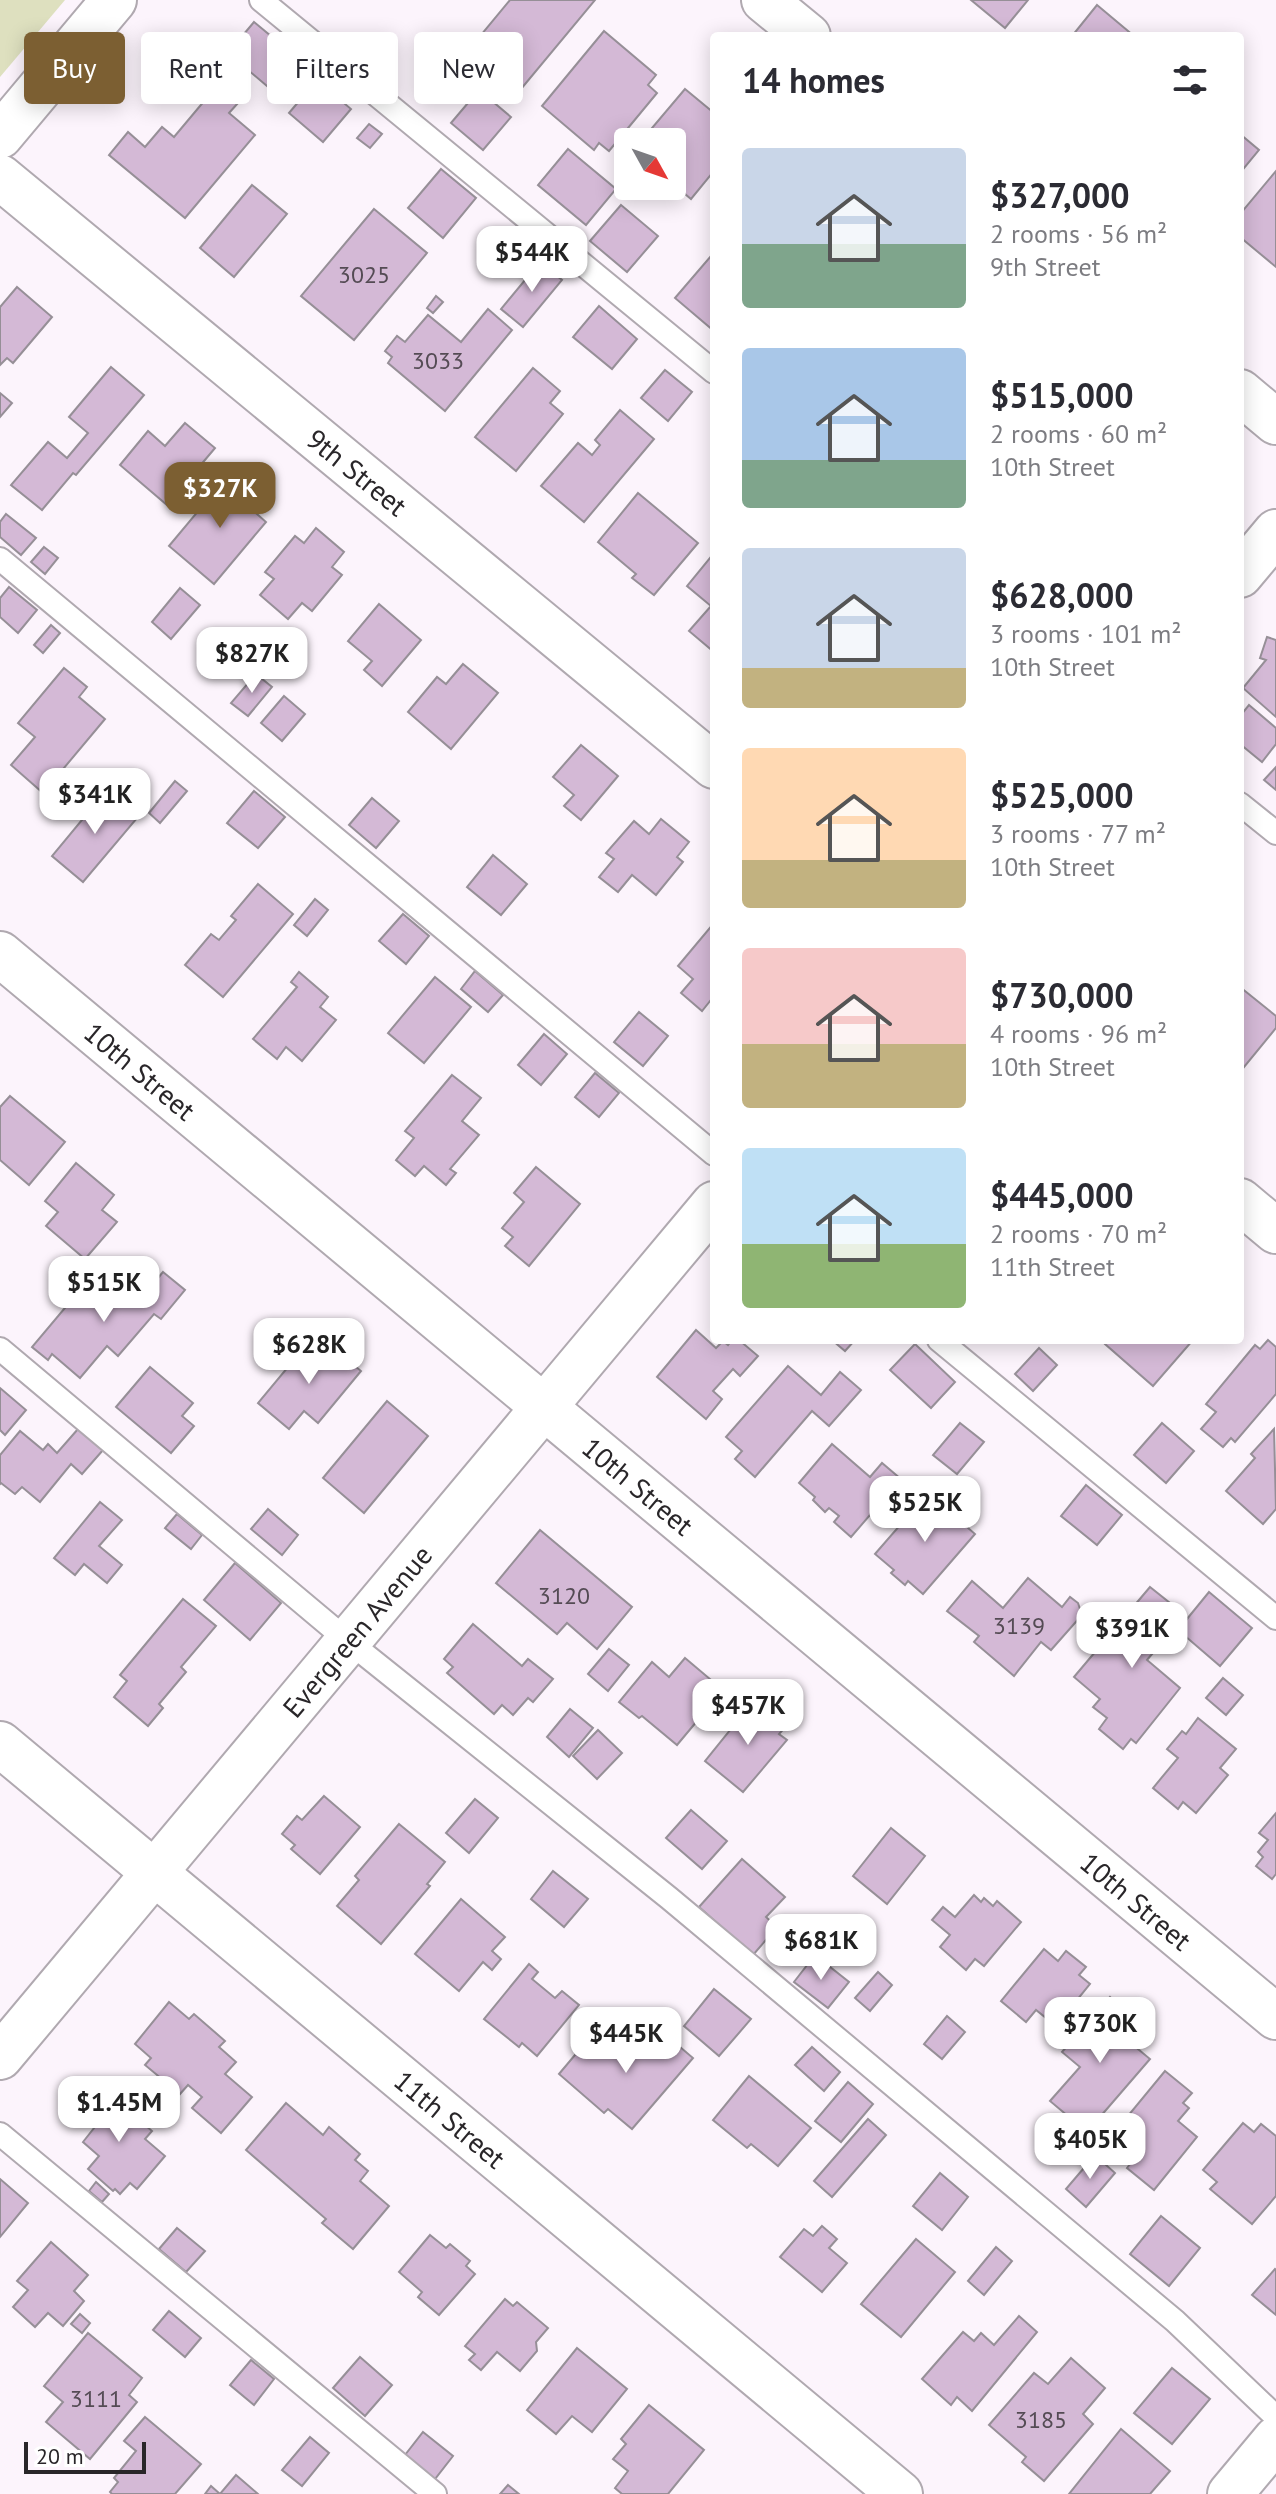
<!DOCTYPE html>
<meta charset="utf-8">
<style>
body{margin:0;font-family:"PT Sans",sans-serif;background:#f2f2f3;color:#2b2b33;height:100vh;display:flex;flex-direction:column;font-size:30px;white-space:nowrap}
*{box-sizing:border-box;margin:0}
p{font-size:26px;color:#7c7c81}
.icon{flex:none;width:44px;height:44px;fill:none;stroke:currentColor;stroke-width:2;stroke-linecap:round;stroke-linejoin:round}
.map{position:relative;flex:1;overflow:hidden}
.panel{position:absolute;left:710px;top:32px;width:534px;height:1312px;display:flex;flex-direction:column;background:#fff;border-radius:8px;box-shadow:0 4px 20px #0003}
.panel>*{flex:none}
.top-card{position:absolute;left:24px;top:32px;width:566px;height:72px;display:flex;gap:16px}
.needle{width:52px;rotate:130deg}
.tools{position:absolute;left:614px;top:128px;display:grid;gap:16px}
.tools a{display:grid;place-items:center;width:72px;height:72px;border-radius:8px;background:#fff;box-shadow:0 4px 20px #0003;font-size:40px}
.scale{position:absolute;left:24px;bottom:20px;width:122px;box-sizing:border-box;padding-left:8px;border:4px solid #292629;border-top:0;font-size:22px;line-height:28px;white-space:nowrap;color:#292629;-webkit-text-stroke:6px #fff;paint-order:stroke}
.price{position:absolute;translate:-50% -68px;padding:0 18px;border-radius:16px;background:#fff;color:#222;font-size:26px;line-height:52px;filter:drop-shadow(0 2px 4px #0008)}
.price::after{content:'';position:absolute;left:50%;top:48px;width:24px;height:18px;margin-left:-12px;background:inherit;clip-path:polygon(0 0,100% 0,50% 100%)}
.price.on{background:#7c5f32;color:#fff}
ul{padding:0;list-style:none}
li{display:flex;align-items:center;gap:24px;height:200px;padding:0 32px}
li span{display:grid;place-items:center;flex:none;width:224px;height:160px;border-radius:8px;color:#555}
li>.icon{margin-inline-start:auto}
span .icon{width:96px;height:96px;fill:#fffc;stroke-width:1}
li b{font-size:34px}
h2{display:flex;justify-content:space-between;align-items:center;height:96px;padding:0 32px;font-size:34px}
.tag{padding:0 28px;border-radius:8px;background:#fff;box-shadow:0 4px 20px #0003;font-size:28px;line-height:72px}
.tag.on{background:#7c5f32;color:#fff}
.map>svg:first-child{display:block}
.green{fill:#dee0bf}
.building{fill:#d4b9d6;stroke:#968f97;stroke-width:2}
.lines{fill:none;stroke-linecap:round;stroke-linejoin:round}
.service-casing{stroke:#b0a9b0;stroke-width:26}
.minor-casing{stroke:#b0a9b0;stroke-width:48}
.tertiary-casing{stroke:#b0a9b0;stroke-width:48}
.service{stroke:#fff;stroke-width:22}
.minor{stroke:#fff;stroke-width:44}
.tertiary{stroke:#fff;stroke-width:44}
.labels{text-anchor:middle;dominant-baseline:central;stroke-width:7;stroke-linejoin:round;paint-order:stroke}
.number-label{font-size:24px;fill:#544b54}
.street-label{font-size:28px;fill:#292629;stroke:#fff}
</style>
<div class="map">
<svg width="1276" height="2494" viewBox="0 0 1276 2494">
<rect width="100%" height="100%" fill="#fcf4fc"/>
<path class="green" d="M0 0H65L0 77Z"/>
<g class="building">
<path d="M510 0H595L516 95 466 53Z"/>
<path d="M971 0H1028L1005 28Z"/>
<path d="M1097 5 1134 36H1072Z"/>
<path d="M254 22 289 51 275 68 293 82 280 97 228 53Z"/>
<path d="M604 31 656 75 648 85 657 93 609 151 599 143 594 150 542 106Z"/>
<path d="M226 75 247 93 229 113 255 135 185 218 109 155 128 132 145 147 162 127 174 137Z"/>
<path d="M317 80 351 109 323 142 289 113Z"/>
<path d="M685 89 714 113V171L691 199 672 183V142L641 141Z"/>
<path d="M479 90 511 117 483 150 451 123Z"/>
<path d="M369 124 382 134 370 148 357 138Z"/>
<path d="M1240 134 1259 150 1240 173Z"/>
<path d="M568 149 616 189 586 225 538 185Z"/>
<path d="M441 169 476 198 443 238 408 208Z"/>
<path d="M1276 171V267L1240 237V214Z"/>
<path d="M252 185 287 214 234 277 200 248Z"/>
<path d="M621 205 658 236 627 272 590 241Z"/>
<path d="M374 209 427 253 354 340 301 296Z"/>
<path d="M711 256 714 259V331L675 298Z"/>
<path d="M540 262 562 280 523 327 501 309Z"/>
<path d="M17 287 52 317 13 363 7 358 0 365V307Z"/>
<path d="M436 296 443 302 433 313 427 308Z"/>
<path d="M599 306 637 339 612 369 573 337Z"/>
<path d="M488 309 512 330 445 411 388 363 392 357 385 351 397 336 405 342 428 315 461 342Z"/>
<path d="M111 367 144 395 76 475 73 473 42 510 11 485 48 442 67 458 88 433 69 417Z"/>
<path d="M533 368 560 391 550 403 563 414 516 471 475 437Z"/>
<path d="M665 370 692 392 668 421 641 398Z"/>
<path d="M0 393 12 403 0 417Z"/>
<path d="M620 410 654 439 584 522 541 486 578 443 592 455 600 445 595 440Z"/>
<path d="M185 423 215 448 167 505 120 465 148 431 165 446Z"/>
<path d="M230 473 257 495 248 506 266 522 214 584 169 546Z"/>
<path d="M638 493 698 543 654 595 632 578 636 574 598 542Z"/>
<path d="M6 514 36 538 21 555 0 537V522Z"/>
<path d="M316 528 344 552 332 567 342 575 312 611 302 603 288 619 260 595 274 579 265 572 295 536 304 543Z"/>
<path d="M44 547 58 558 45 574 31 562Z"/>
<path d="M714 553V652L689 631 711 606 687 586Z"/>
<path d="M9 587 37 610 18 633 0 617V598Z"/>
<path d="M180 588 200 605 171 639 152 622Z"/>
<path d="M379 604 421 640 382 686 364 670 372 661 348 641Z"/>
<path d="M51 625 60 633 43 653 34 645Z"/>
<path d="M1267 637 1276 640V717L1243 688 1266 660 1260 658Z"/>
<path d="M463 664 498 693 451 749 408 712 437 677 446 684Z"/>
<path d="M64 668 87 687 79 697 105 719 43 793 11 765 35 737 18 723Z"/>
<path d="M256 674 272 687 248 716 231 703Z"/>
<path d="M284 696 305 714 282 741 261 723Z"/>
<path d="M1249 705 1276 728V744L1262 762 1240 744V716Z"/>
<path d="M581 745 618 776 581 820 564 806 574 795 553 777Z"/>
<path d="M1276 767V790L1264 780Z"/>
<path d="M175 781 187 791 160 823 149 813Z"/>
<path d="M106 791 138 817 83 882 52 856Z"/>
<path d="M254 791 285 817 258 848 227 823Z"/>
<path d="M372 798 399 821 376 848 349 825Z"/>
<path d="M661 819 689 842 677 857 683 862 656 895 632 875 618 892 599 877 614 859 606 853 634 821 649 834Z"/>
<path d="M493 855 527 884 501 915 467 887Z"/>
<path d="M258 884 293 914 223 997 185 965 211 934 219 940 236 920 231 916Z"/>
<path d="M315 899 328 910 307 936 294 925Z"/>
<path d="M403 914 429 936 406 964 379 941Z"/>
<path d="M714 923V996L702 1011 681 993 693 979 678 966Z"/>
<path d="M475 971 503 995 488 1012 461 989Z"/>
<path d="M299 972 328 997 320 1007 336 1020 302 1061 286 1047 277 1059 253 1039 297 987 291 982Z"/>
<path d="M435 977 471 1007 424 1063 388 1033Z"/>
<path d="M1240 987 1276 1016V1028L1240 1072Z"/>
<path d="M639 1012 668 1036 643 1066 614 1042Z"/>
<path d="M544 1034 567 1054 541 1085 518 1065Z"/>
<path d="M595 1073 619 1093 599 1117 575 1097Z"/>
<path d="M452 1075 481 1098 462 1121 479 1135 450 1169 456 1173 446 1185 424 1166 415 1176 396 1160 414 1138 405 1131Z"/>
<path d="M10 1096 65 1142 29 1185 0 1160V1107Z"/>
<path d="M76 1163 114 1195 102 1210 117 1222 85 1259 46 1226 58 1212 45 1201Z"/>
<path d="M536 1167 580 1204 529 1266 505 1246 513 1237 502 1228 524 1202 514 1193Z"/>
<path d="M163 1272 185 1290 161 1319 154 1314 118 1356 107 1346 80 1378 52 1354 48 1360 32 1347 75 1296 85 1304 101 1284 120 1301 131 1288 142 1297Z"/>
<path d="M696 1330 716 1348 723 1341 728 1345 732 1340H739L758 1356 740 1376 733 1369 713 1391 722 1399 706 1419 657 1377Z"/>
<path d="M832 1340H855L845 1351Z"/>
<path d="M1108 1340H1193L1153 1386 1105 1344Z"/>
<path d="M1268 1340 1276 1347V1394L1235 1442 1231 1438 1223 1447 1201 1429 1216 1412 1206 1404 1255 1345 1260 1349Z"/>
<path d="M308 1343 328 1359 335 1349 361 1371 318 1423 304 1411 289 1429 258 1403Z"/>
<path d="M915 1344 955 1382 931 1408 890 1370Z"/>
<path d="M1039 1348 1057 1365 1033 1391 1015 1374Z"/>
<path d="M788 1366 821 1395 840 1372 861 1390 829 1426 812 1411 755 1477 735 1459 742 1451 726 1437Z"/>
<path d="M150 1367 193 1403 182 1416 194 1426 171 1453 116 1407Z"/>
<path d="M0 1388 26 1410 5 1435 0 1430Z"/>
<path d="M387 1401 428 1436 364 1513 323 1478Z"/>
<path d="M960 1423 984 1442 957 1474 933 1455Z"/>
<path d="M1162 1423 1194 1451 1166 1483 1134 1455Z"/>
<path d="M78 1429 103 1450 82 1474 71 1464 40 1502 22 1487 15 1494 1 1483 0 1484V1455L20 1431 43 1450 48 1444 57 1453Z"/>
<path d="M1274 1429 1276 1509 1263 1524 1226 1491 1255 1458 1251 1454Z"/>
<path d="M832 1444 870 1477 882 1463 901 1479 851 1537 834 1522 839 1516 829 1508 825 1512 813 1500 815 1497 799 1483Z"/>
<path d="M1086 1485 1122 1515 1097 1545 1061 1516Z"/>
<path d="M928 1493 975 1534 923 1594 908 1581 905 1585 891 1573 894 1570 875 1554Z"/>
<path d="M100 1502 122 1520 99 1546 122 1565 107 1583 84 1564 75 1575 54 1558Z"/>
<path d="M268 1509 298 1535 282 1555 251 1529Z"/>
<path d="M177 1514 202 1535 191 1549 165 1528Z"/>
<path d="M540 1530 632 1607 597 1649 567 1623 557 1634 496 1583Z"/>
<path d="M235 1563 281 1603 250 1640 204 1600Z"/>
<path d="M1028 1578 1062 1607 1070 1597 1078 1603 1082 1615 1051 1650 1041 1642 1014 1676 974 1642 979 1636 947 1611 972 1581 1003 1608Z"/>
<path d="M1150 1587 1185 1615 1147 1660 1180 1688 1136 1743 1131 1739 1123 1749 1099 1729 1107 1718 1093 1707 1100 1699 1074 1677Z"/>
<path d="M1209 1592 1252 1628 1220 1666 1178 1630Z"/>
<path d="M183 1599 216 1626 181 1667 186 1672 159 1704 163 1708 148 1726 114 1697 127 1681 120 1675Z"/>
<path d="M473 1624 522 1666 528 1659 553 1679 533 1702 528 1698 513 1715 502 1705 494 1714 447 1673 453 1667 444 1659Z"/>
<path d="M609 1649 629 1665 608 1691 588 1674Z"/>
<path d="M685 1658 723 1690 677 1745 642 1716 639 1718 619 1702 652 1662 669 1677Z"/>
<path d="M1223 1678 1243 1695 1226 1715 1206 1698Z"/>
<path d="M761 1705 786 1726 779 1734 787 1740 743 1792 705 1761 747 1709 754 1714Z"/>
<path d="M570 1709 593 1728 569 1757 547 1737Z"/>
<path d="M1198 1718 1236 1749 1220 1768 1228 1775 1196 1813 1183 1802 1178 1809 1153 1788 1178 1758 1167 1749 1182 1731 1186 1734Z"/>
<path d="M598 1730 622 1753 597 1779 573 1756Z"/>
<path d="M324 1796 360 1827 320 1874 291 1849 295 1845 282 1834 297 1816 302 1820Z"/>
<path d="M475 1799 498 1818 469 1853 446 1833Z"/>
<path d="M691 1810 727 1841 702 1869 666 1838Z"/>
<path d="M1276 1813V1874L1272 1879 1256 1866 1263 1857 1258 1852 1268 1840 1259 1833Z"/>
<path d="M399 1824 445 1862 427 1884 430 1886 381 1944 337 1906 359 1880 355 1876Z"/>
<path d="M891 1828 925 1856 887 1904 853 1876Z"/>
<path d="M742 1859 785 1897 766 1917 777 1927 753 1955 699 1907Z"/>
<path d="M553 1871 588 1899 564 1927 531 1899Z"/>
<path d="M974 1895 981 1902 984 1898 993 1906 997 1901 1021 1922 984 1966 975 1959 966 1970 940 1947 950 1935 932 1920 943 1907 955 1917Z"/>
<path d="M461 1899 505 1937 492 1951 501 1959 492 1970 483 1962 459 1991 415 1954Z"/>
<path d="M1044 1949 1058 1961 1066 1951 1086 1967 1079 1975 1090 1984 1056 2026 1036 2010 1026 2022 1001 2001Z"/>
<path d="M815 1955 849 1982 828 2008 794 1982Z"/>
<path d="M529 1964 538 1972 532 1979 555 1998 562 1991 579 2005 537 2056 522 2043 519 2047 484 2019Z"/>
<path d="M878 1972 892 1985 870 2011 855 1998Z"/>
<path d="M714 1989 751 2019 719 2056 684 2026Z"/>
<path d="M1110 1997 1139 2023 1126 2039 1150 2059 1087 2132 1050 2101 1080 2067 1062 2052Z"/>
<path d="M169 2002 189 2019 194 2014 225 2041 219 2047 236 2062 225 2074 252 2097 221 2133 192 2108 202 2097 188 2085 180 2094 145 2065 151 2058 135 2044Z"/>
<path d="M947 2016 965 2032 942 2059 924 2044Z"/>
<path d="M659 2029 693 2058 632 2129 608 2109 604 2113 559 2074 596 2030 632 2060Z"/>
<path d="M812 2047 840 2072 824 2091 795 2065Z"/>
<path d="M1165 2071 1192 2093 1183 2103 1189 2108 1178 2121 1197 2137 1154 2190 1127 2168 1138 2154 1113 2134Z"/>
<path d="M749 2076 811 2128 778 2166 751 2144 747 2148 713 2120Z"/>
<path d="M848 2082 873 2104 841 2142 815 2121Z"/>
<path d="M102 2088 152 2131 145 2139 165 2156 137 2189 130 2183 120 2194 115 2189 113 2191 88 2169 99 2156 83 2142 94 2128 79 2114Z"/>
<path d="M286 2103 323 2135 329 2127 360 2154 355 2160 368 2171 360 2181 389 2206 353 2249 322 2223 326 2219 246 2150Z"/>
<path d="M868 2119 886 2135 832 2197 814 2181Z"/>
<path d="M1243 2123 1254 2132 1261 2124 1276 2136V2196L1252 2224 1210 2189 1217 2182 1203 2170Z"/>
<path d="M1095 2155 1115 2173 1086 2207 1066 2189Z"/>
<path d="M940 2173 968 2197 942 2230 913 2206Z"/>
<path d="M0 2179 28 2203 0 2237Z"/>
<path d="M96 2182 109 2194 102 2202 89 2191Z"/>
<path d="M1161 2216 1200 2248 1169 2286 1130 2254Z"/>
<path d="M822 2226 837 2239 829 2248 847 2263 822 2292 780 2257 804 2229 813 2236Z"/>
<path d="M177 2228 205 2251 186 2272 159 2249Z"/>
<path d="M430 2235 446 2248 450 2244 470 2261 466 2266 475 2274 439 2315 418 2297 422 2292 399 2272Z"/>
<path d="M916 2239 955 2272 901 2337 861 2304Z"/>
<path d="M51 2242 88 2275 74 2291 84 2301 63 2326 48 2313 35 2327 13 2307 28 2290 17 2281Z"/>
<path d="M996 2247 1012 2261 984 2295 968 2281Z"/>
<path d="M1275 2269 1276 2270V2315L1252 2295Z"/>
<path d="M505 2299 513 2306 517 2302 548 2328 536 2342 537 2351 520 2371 497 2352 481 2370 469 2360 475 2354 465 2346Z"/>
<path d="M169 2311 201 2338 185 2357 153 2330Z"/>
<path d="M80 2314 90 2323 82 2333 71 2324Z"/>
<path d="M1019 2316 1037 2332 972 2411 957 2397 951 2405 922 2379 963 2332 974 2341 981 2333 994 2345Z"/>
<path d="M88 2333 142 2378 129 2395 137 2402 90 2459 46 2422 63 2402 44 2386Z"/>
<path d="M577 2348 627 2389 592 2432 572 2416 556 2434 527 2410Z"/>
<path d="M360 2357 392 2385 365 2416 333 2388Z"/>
<path d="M1071 2358 1105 2388 1083 2414 1093 2424 1044 2481 1022 2462 1026 2457 989 2425 1034 2373 1048 2384Z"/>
<path d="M251 2360 274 2379 254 2405 230 2385Z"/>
<path d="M1172 2368 1210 2399 1172 2444 1134 2413Z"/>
<path d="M649 2405 704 2450 668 2494H622L615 2488 628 2471 613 2459 626 2444 621 2439Z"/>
<path d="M145 2417 201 2464 175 2494H112L110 2492 118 2482 114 2478 136 2451 124 2441Z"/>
<path d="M1121 2429 1170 2471 1150 2494H1069Z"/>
<path d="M423 2432 453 2456 435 2479 405 2455Z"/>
<path d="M310 2437 329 2453 302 2486 282 2470Z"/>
<path d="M236 2475 258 2494H205L211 2486 220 2494Z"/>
<path d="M508 2485 519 2494H500Z"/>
</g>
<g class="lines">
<defs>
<g id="service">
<path d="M261 0 714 372"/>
<path d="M0 559 714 1154"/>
<path d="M1240 804 1276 833"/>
<path d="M939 1340 1276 1618"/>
<path d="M0 1349 348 1641 669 1898 1175 2321 1276 2417"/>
<path d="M0 2134 435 2494"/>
</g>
<g id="minor">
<path d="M764 0 808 36"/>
<path d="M0 136 114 0"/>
<path d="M1240 392 1276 422"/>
<path d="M1240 575 1276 532"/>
<path d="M0 954 1276 2017"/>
<path d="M0 1744 900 2494"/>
<path d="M0 2057 714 1204"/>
<path d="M1230 2494 1276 2439"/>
</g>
<g id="tertiary">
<path d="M0 177 714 766"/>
<path d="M1240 1201 1276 1231"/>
</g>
</defs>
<use href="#service" class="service-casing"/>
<use href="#minor" class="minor-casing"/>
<use href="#tertiary" class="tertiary-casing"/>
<use href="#service" class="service"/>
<use href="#minor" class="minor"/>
<use href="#tertiary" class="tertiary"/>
</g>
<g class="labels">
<g class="number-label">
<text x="364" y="274">3025</text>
<text x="438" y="360">3033</text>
<text x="564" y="1595">3120</text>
<text x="1019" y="1625">3139</text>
<text x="96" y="2398">3111</text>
<text x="1041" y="2419">3185</text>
</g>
<g class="street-label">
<text transform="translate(357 472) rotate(39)">9th Street</text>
<text transform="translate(140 1071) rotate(40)">10th Street</text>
<text transform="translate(638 1486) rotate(40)">10th Street</text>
<text transform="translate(357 1631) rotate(-50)">Evergreen Avenue</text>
<text transform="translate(1136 1901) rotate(40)">10th Street</text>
<text transform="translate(450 2119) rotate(40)">11th Street</text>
</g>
</g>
</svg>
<div class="tools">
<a><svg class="needle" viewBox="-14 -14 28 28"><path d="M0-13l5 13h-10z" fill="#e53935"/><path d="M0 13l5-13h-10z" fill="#7c7c81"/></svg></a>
</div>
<div class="scale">20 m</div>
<b class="price" style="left:532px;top:294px">$544K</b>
<b class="price on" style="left:220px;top:530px">$327K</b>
<b class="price" style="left:252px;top:695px">$827K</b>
<b class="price" style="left:95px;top:836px">$341K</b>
<b class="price" style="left:104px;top:1324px">$515K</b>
<b class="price" style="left:309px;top:1386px">$628K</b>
<b class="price" style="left:925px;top:1544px">$525K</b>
<b class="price" style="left:1132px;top:1670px">$391K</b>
<b class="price" style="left:748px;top:1747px">$457K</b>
<b class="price" style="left:821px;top:1982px">$681K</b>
<b class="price" style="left:1100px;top:2065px">$730K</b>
<b class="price" style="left:626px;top:2075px">$445K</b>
<b class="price" style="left:119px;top:2144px">$1.45M</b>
<b class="price" style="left:1090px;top:2181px">$405K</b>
<div class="top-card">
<a class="tag on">Buy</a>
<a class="tag">Rent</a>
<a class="tag">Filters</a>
<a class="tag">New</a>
</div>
<section class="panel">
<h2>14 homes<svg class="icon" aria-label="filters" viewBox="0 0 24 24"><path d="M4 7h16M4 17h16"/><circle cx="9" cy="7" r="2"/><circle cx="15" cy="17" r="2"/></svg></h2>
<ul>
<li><span style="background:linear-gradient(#c9d6e8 60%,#7fa58c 0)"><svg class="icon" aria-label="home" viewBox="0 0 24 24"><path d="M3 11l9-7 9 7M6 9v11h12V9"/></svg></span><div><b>$327,000</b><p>2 rooms · 56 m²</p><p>9th Street</p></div></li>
<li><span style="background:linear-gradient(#a9c7e8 70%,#7fa58c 0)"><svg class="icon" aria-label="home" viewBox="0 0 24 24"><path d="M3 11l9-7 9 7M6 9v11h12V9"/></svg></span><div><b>$515,000</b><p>2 rooms · 60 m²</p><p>10th Street</p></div></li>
<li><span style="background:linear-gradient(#c9d6e8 75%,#c2b280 0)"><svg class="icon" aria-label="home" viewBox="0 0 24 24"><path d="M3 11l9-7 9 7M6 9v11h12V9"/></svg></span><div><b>$628,000</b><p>3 rooms · 101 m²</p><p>10th Street</p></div></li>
<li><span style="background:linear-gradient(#ffd9b3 70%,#c2b280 0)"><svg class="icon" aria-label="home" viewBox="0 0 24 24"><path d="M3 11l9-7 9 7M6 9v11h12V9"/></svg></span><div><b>$525,000</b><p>3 rooms · 77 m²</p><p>10th Street</p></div></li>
<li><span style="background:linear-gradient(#f6c9c9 60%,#c2b280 0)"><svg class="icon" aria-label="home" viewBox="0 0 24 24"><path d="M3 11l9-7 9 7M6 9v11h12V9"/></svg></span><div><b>$730,000</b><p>4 rooms · 96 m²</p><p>10th Street</p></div></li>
<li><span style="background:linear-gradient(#bfe0f5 60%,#8fb573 0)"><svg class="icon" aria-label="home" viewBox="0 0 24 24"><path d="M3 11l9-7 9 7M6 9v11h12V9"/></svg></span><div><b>$445,000</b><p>2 rooms · 70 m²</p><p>11th Street</p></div></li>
</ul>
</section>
</div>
